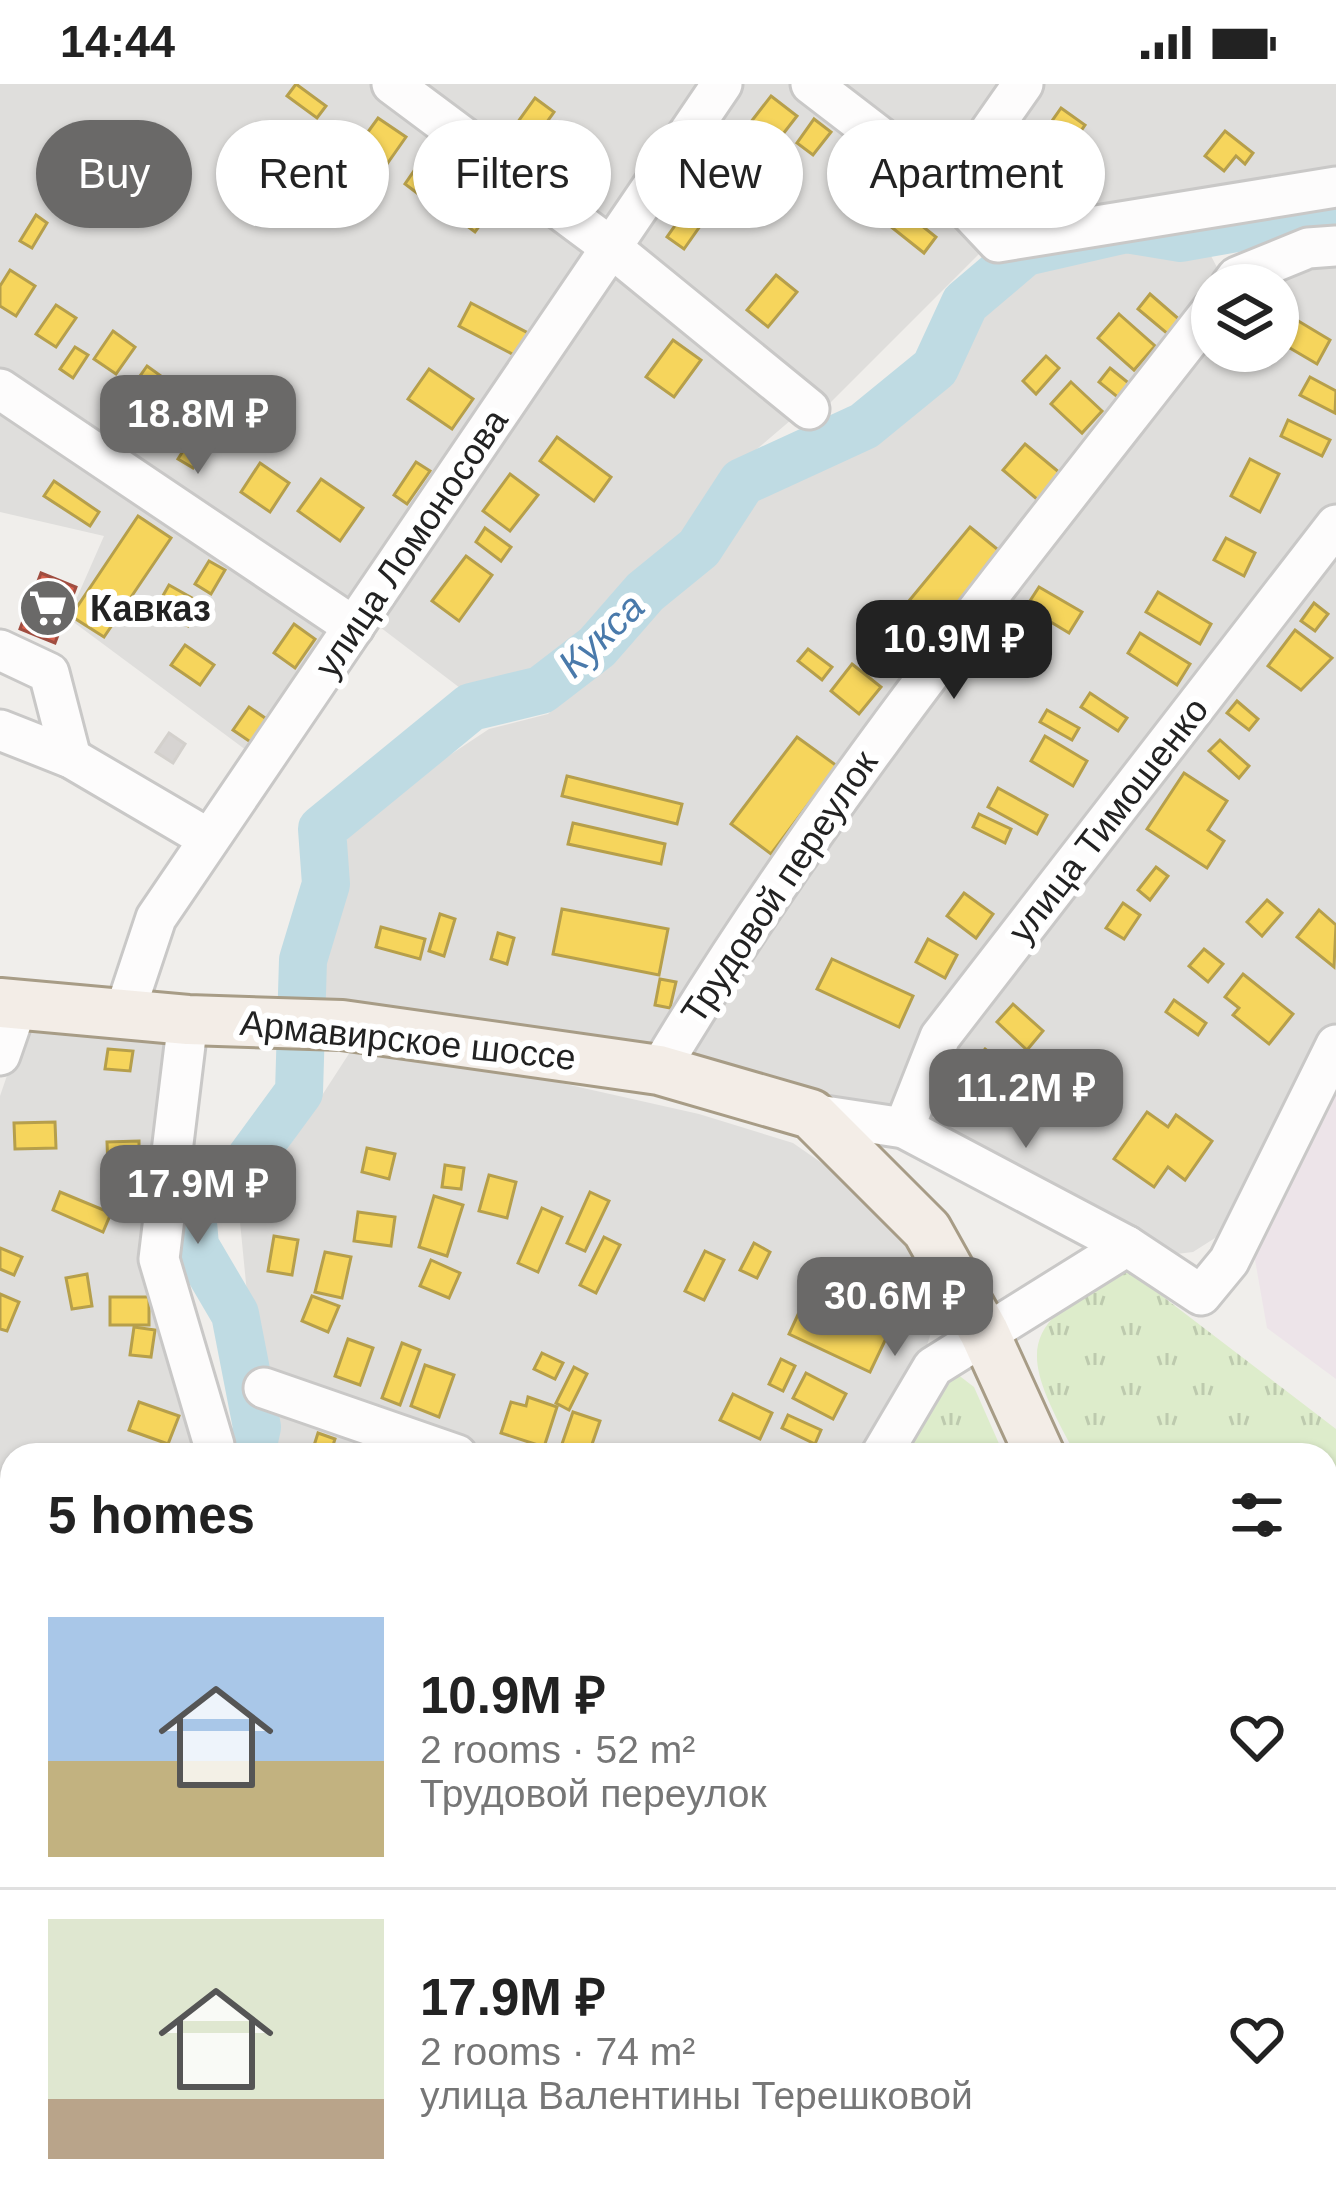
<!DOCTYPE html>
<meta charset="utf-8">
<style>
body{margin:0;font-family:Arial,sans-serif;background:#f2f2f2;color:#222;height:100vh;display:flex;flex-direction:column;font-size:45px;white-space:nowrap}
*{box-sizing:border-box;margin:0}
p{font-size:39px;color:#767676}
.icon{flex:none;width:66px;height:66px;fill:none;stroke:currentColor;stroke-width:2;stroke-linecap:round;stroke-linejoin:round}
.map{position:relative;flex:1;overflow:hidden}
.details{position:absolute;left:0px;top:1359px;width:1338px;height:771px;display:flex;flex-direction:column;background:#fff;border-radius:36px 36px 0 0;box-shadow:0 3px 9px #0004}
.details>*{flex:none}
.hud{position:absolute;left:36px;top:36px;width:1266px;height:108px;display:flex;gap:24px}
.fabs{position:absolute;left:1191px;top:180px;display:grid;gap:24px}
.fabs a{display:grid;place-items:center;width:108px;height:108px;border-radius:50%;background:#fff;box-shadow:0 3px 9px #0004;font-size:60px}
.price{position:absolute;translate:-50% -102px;padding:0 27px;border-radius:24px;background:#6a6968;color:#fff;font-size:39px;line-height:78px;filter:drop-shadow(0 3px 6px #0008)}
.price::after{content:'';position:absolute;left:50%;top:72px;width:36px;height:27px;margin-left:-18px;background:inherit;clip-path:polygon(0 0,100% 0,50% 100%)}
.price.on{background:#222;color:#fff}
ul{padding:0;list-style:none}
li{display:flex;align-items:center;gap:36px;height:300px;padding:0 48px}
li+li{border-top:3px solid #e0e0e0}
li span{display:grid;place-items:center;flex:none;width:336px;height:240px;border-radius:0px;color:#555}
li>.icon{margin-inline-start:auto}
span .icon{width:144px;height:144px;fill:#fffc;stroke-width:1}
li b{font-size:51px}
h2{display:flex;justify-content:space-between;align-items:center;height:144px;padding:0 48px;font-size:51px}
.tag{padding:0 42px;border-radius:54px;background:#fff;box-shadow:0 3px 9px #0004;font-size:42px;line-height:108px}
.tag.on{background:#6a6968;color:#fff}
.status{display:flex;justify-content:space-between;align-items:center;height:84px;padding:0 60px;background:#fff;direction:ltr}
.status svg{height:33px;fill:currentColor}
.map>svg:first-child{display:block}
.residential{fill:#dfdedc}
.railway{fill:#ede4e9}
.grass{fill:url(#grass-tufts)}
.garden{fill:url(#garden-dots)}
.parking{fill:#e0dfde}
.homes{fill:#f6d55c;stroke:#b69f4b;stroke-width:3}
.shops{fill:#d6604d;stroke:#a04d40;stroke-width:3}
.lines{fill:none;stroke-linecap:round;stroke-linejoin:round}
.river{stroke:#bfdbe3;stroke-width:48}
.building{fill:#d7d4d2;stroke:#d3d0cc;stroke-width:3}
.minor-casing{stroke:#c9c8c7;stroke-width:45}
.major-casing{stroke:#a79c86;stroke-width:54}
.minor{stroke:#fdfcfc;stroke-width:39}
.major{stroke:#f3ede7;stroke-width:48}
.rail-casing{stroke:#ccc;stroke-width:12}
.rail{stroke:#fff;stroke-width:8;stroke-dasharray:22;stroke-linecap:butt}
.labels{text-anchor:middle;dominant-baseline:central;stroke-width:12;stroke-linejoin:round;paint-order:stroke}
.street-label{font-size:36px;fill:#222;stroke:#fff}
.poi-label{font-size:36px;font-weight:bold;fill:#222;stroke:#fff;text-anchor:start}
.water-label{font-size:39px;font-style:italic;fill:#4a7aab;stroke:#fff}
</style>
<div class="status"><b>14:44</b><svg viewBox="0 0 49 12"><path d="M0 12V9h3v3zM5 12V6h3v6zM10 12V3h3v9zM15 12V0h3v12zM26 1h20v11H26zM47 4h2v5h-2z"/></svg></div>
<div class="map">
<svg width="1336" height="2128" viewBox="0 0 1336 2128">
<defs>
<pattern id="grass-tufts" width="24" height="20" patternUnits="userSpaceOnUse" patternTransform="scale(3)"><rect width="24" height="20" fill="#ddeccb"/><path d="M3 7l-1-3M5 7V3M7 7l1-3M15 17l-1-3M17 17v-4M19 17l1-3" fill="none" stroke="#bdcaae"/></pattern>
<pattern id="garden-dots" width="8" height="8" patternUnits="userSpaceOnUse" patternTransform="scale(3)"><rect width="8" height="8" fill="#ddeccb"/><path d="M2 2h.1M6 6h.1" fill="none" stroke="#bdcaae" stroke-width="1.8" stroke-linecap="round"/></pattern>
</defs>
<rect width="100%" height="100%" fill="#f0eeeb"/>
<g class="residential">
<path d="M0 0H375L598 165 350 528 0 289Z"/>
<path d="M406 0H706L607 153Z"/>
<path d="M736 0H797L988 161 829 320 628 162Z"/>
<path d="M834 0H1008L964 63 935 77Z"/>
<path d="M1043 0H1336V92L1002 148 964 109Z"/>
<path d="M1130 160 1210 170 1222 193 1212 201V214L662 964 317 917 314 891 345 803 347 755 364 728 489 645 548 630 609 578 650 524 715 473 754 408 869 352 941 295 976 228 1035 176Z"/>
<path d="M1336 169V428L898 1030 684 971 732 881 1212 237V267H1278V201H1240Z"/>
<path d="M616 178 798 330 730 388 685 448 628 499 582 554 532 590 464 607 372 537Z"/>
<path d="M0 319 335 549 250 669 68 534 104 452 0 428Z"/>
<path d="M1336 457V938L1319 960 1226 1147 1193 1168 1168 1171 918 1038 948 958Z"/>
<path d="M22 948 174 958 148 1080 146 1157 196 1345 193 1371H12V1850L0 1859V1012Z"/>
<path d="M352 965 543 995 699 1030 793 1059 862 1107 906 1162 939 1223 924 1271 865 1371H495L271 1294 250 1240 240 1138Z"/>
<path d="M266 1318 421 1371H265Z"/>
<path d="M0 2042 12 2047V2118H190L215 2128H0Z"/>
<path d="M243 2118H450L445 2128H267Z"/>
</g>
<path class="railway" d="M1336 1000V1295L1267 1244 1254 1170Z"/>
<g class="grass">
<path d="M1128 1186 1336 1345V1490L1326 1504V1371H1076C1019 1267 1015 1241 1128 1186Z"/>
<path d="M957 1290 974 1303 1004 1371H895L938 1299Z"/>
<path d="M694 2118H885L878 2128H689Z"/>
<path d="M937 2118H1085L1079 2128H930Z"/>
</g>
<path class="garden" d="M490 2118H694L689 2128H484Z"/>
<path class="parking" d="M1326 1716 1336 1719V1950L1326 1945Z"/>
<g class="homes">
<path d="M296 0 326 22 317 34 287 12Z"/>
<path d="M771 12 797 32 773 63 747 43Z"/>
<path d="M535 14 554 28 534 56 515 42Z"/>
<path d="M1061 24 1085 41 1076 54 1052 37Z"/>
<path d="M378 34 406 53 380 90 352 70Z"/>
<path d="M814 35 831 48 813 71 797 59Z"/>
<path d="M1225 47 1253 69 1245 80 1236 72 1224 87 1205 72Z"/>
<path d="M427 68 443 80 421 112 405 100Z"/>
<path d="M1032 68 1059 89 1043 110 1016 90Z"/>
<path d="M870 75 892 93 864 128 842 110Z"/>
<path d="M474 100 497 118 475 148 451 130Z"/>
<path d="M688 123 705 135 684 165 667 153Z"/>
<path d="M902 126 936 153 924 169 890 142Z"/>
<path d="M36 131 47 139 32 164 20 157Z"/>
<path d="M10 186 35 202 16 232 0 222V202Z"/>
<path d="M776 191 797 208 768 243 747 226Z"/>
<path d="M1150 210 1181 237 1169 251 1138 225Z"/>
<path d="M471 219 528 249 516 272 459 242Z"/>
<path d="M56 221 76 234 56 263 36 250Z"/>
<path d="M1285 229 1330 256 1317 280 1278 257Z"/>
<path d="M1119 230 1155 262 1134 286 1098 254Z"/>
<path d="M113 247 135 263 116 290 94 275Z"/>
<path d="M673 256 701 276 674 313 646 293Z"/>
<path d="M75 263 88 271 73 294 60 285Z"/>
<path d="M1046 272 1059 284 1036 310 1023 297Z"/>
<path d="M147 282 161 292 140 322 126 312Z"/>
<path d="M1110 284 1131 301 1120 315 1099 298Z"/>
<path d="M429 285 473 315 452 345 408 315Z"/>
<path d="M1310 293 1336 307 1335 329 1300 311Z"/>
<path d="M1071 298 1102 327 1082 349 1051 320Z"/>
<path d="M155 312 186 333 168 359 137 337Z"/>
<path d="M241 318 257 329 243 350 227 338Z"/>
<path d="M1288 336 1330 356 1322 372 1281 352Z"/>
<path d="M195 348 210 356 193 384 178 375Z"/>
<path d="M557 353 611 393 594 417 540 377Z"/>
<path d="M1025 360 1060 389 1038 416 1003 386Z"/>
<path d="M1250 375 1279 390 1260 428 1231 412Z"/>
<path d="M416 378 430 387 407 420 394 411Z"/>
<path d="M260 379 289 399 270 428 241 408Z"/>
<path d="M510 390 538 411 510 447 483 427Z"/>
<path d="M321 395 363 424 340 457 298 427Z"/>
<path d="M54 397 99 428 90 442 44 412Z"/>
<path d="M138 432 171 454 104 553 71 532Z"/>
<path d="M970 443 1002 469 926 561 894 535Z"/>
<path d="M485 444 511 463 501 477 476 458Z"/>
<path d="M1226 454 1255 469 1244 492 1214 476Z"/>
<path d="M466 472 492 491 459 537 432 517Z"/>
<path d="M209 477 225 486 211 510 195 500Z"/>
<path d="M169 501 201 519 188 542 156 524Z"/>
<path d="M1039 503 1082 528 1069 549 1026 523Z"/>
<path d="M1158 508 1211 540 1200 560 1146 528Z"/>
<path d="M1314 519 1328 530 1315 547 1301 537Z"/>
<path d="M294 540 315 555 295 584 274 569Z"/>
<path d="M1295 546 1332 574 1301 606 1268 582Z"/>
<path d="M1140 549 1190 580 1177 601 1128 569Z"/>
<path d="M185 561 214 581 200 601 171 581Z"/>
<path d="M808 565 832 583 822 596 798 577Z"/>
<path d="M852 580 881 603 859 630 831 607Z"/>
<path d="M1090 609 1127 634 1118 647 1081 623Z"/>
<path d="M1237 617 1258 635 1249 646 1227 629Z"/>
<path d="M249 623 268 636 252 659 233 646Z"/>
<path d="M1047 626 1079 644 1072 656 1040 638Z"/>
<path d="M1045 652 1087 677 1073 702 1031 677Z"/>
<path d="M797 653 837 682 771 770 731 740Z"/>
<path d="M1220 656 1249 682 1239 694 1209 667Z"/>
<path d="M1184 689 1227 717 1208 746 1224 757 1207 784 1147 745Z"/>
<path d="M567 692 682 720 677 740 562 712Z"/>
<path d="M998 704 1047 731 1037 750 988 723Z"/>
<path d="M979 730 1011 745 1005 759 973 743Z"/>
<path d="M573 739 665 760 661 780 568 760Z"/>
<path d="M1156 783 1168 792 1150 816 1138 806Z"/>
<path d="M964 809 993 830 976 854 947 832Z"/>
<path d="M1267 816 1282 829 1262 852 1247 838Z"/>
<path d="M1123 819 1140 831 1124 855 1106 844Z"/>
<path d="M562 825 668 845 659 891 553 870Z"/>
<path d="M1319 826 1336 841 1334 883 1297 853Z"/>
<path d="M440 830 455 835 444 872 429 867Z"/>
<path d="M381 843 425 855 420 875 376 863Z"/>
<path d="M498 849 514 854 507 880 491 875Z"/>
<path d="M928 855 957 871 945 894 916 878Z"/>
<path d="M1204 865 1223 880 1208 898 1189 882Z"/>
<path d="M832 875 913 912 899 943 817 905Z"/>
<path d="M1243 890 1293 930 1269 960 1233 931 1239 924 1225 913Z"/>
<path d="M660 895 676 898 670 924 655 921Z"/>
<path d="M1174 916 1206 939 1198 951 1166 928Z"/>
<path d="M1013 920 1043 947 1027 966 997 938Z"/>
<path d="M108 965 133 967 130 987 105 985Z"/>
<path d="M985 965 1017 991 1005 1006 973 980Z"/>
<path d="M1147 1028 1168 1043 1176 1031 1212 1057 1185 1096 1168 1083 1154 1103 1114 1075Z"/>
<path d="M55 1038 56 1064 15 1065 14 1039Z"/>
<path d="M139 1057V1083H108L107 1058Z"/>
<path d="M367 1064 395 1070 389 1095 362 1088Z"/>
<path d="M445 1081 464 1084 461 1105 442 1103Z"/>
<path d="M489 1091 516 1098 507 1134 479 1127Z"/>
<path d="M60 1108 111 1129 103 1148 53 1126Z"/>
<path d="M590 1108 609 1117 585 1167 567 1159Z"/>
<path d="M434 1112 463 1121 447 1172 419 1163Z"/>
<path d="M542 1124 562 1133 538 1188 518 1179Z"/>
<path d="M358 1128 395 1133 391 1162 354 1157Z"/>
<path d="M274 1152 298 1156 292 1191 268 1187Z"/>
<path d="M604 1153 620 1161 596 1209 580 1201Z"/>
<path d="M754 1159 770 1168 757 1194 740 1186Z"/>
<path d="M0 1164 22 1173 14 1191 0 1185Z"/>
<path d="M705 1167 724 1176 704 1216 685 1207Z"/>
<path d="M325 1168 351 1173 342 1214 315 1208Z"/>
<path d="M431 1176 460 1189 449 1214 420 1202Z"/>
<path d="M819 1185 901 1223 870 1288 789 1250Z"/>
<path d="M87 1190 92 1222 72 1225 66 1194Z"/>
<path d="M0 1210 19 1218 7 1247 0 1245Z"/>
<path d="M312 1212 339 1222 328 1248 302 1237Z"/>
<rect x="110" y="1213" width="39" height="28"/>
<path d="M134 1243 155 1246 151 1273 130 1271Z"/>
<path d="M348 1255 373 1264 360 1301 335 1292Z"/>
<path d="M402 1259 420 1266 400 1321 382 1314Z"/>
<path d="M542 1269 563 1279 555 1295 534 1285Z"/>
<path d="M781 1275 795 1282 783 1307 769 1300Z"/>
<path d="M425 1281 454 1291 439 1333 411 1322Z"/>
<path d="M574 1283 587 1290 569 1326 556 1319Z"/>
<path d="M806 1289 846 1310 833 1335 793 1314Z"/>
<path d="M733 1310 772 1329 760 1355 720 1336Z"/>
<path d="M528 1313 557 1323 544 1363 501 1349 511 1318 526 1322Z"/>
<path d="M139 1318 179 1332 168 1360 129 1346Z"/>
<path d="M573 1328 600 1337 589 1369 562 1360Z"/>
<path d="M788 1331 821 1346 815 1360 782 1344Z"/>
<path d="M318 1349 335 1355 330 1371H311Z"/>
<path d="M0 2069 12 2074 0 2119Z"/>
<path d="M328 2118H360L374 2124 329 2128 324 2126Z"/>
</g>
<path class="shops" d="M41 489 76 503 55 559 20 545Z"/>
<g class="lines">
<g class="river">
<path d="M251 1371 257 1343 235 1230 195 1162 190 1103 239 1090 299 1008 303 876 326 800 322 745 471 623 541 606 597 563 645 508 699 464 742 398 864 342 935 284 965 219 1025 168 1126 145 1181 154 1336 126"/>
<path d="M0 1915 12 1893"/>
</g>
</g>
<path class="building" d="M169 649 185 660 173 679 156 668Z"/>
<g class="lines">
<defs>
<g id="minor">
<path d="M392 0 613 165 809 325"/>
<path d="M811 0 949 106 998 158 1336 103"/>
<path d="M949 106 1023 0"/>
<path d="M1231 201 1237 193 1308 164 1336 162"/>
<path d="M0 305 354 543"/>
<path d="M0 566 49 589 71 674"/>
<path d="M0 646 71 674 209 755"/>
<path d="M124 930 156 834 722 0"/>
<path d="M188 936 159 1175 214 1361 212 1371"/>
<path d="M0 971 17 922"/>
<path d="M659 986C820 716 1020 473 1212 226"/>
<path d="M811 1030 904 1044 1127 1162 1201 1211 1229 1177 1336 961"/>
<path d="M904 1044 940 953 1336 441"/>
<path d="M264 1304 457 1371"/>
<path d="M881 1371 933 1283 1127 1162"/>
<path d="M0 1873 12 1864"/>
<path d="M1326 1996 1336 1978"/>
<path d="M0 2036 12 2041"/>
<path d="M210 2118 236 2128"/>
<path d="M1269 2118 1287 2128"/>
<path d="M460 2128 465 2118"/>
<path d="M1174 2128 1189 2118"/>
</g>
<g id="major">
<path d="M0 919 188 936 342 941 659 986 811 1030 927 1146 984 1248 1040 1371"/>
<path d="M1326 1670 1336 1671"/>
</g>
</defs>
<use href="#minor" class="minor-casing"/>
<use href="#major" class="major-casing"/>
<use href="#minor" class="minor"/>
<use href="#major" class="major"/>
<defs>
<g id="rail">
<path d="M1326 1533 1336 1520"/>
<path d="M1326 1561 1336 1549"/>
<path d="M911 2128 918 2118"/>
</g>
</defs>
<use href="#rail" class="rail-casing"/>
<use href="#rail" class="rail"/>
</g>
<defs>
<symbol id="supermarket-disc" viewBox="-11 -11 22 22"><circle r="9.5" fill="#6a6968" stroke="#fff"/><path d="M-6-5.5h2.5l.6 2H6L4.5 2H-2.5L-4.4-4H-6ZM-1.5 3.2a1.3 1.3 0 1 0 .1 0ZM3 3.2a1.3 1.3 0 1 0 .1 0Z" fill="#fff"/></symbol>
</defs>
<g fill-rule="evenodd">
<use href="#supermarket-disc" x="15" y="491" width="66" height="66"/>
</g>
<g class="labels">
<g class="street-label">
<text transform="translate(411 459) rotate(-56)">улица Ломоносова</text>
<text transform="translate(1108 736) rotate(-52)">улица Тимошенко</text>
<text transform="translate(779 803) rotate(-56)">Трудовой переулок</text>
<text transform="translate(408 956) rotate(6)">Армавирское шоссе</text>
</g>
<g class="poi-label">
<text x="90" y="524">Кавказ</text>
</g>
<g class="water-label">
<text transform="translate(601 551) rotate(-44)">Кукса</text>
</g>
</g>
</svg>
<div class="fabs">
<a><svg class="icon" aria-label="layers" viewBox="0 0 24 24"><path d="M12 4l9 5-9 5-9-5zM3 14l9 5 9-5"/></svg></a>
</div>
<b class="price" style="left:198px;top:393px">18.8M ₽</b>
<b class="price on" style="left:954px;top:618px">10.9M ₽</b>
<b class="price" style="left:1026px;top:1067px">11.2M ₽</b>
<b class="price" style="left:198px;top:1163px">17.9M ₽</b>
<b class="price" style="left:895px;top:1275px">30.6M ₽</b>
<div class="hud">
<a class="tag on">Buy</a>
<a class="tag">Rent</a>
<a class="tag">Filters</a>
<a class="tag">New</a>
<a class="tag">Apartment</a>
</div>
<section class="details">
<h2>5 homes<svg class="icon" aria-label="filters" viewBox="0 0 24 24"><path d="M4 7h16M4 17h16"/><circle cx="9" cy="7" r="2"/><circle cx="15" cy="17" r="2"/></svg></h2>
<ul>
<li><span style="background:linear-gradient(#a9c7e8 60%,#c2b280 0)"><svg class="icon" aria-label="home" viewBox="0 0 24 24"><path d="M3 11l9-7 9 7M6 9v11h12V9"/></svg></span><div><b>10.9M ₽</b><p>2 rooms · 52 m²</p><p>Трудовой переулок</p></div><svg class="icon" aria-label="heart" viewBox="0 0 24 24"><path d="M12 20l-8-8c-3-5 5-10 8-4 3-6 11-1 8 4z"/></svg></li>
<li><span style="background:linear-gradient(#dfe7d0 75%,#b9a48a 0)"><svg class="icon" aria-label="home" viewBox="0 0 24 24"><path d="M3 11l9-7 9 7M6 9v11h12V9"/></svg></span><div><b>17.9M ₽</b><p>2 rooms · 74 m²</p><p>улица Валентины Терешковой</p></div><svg class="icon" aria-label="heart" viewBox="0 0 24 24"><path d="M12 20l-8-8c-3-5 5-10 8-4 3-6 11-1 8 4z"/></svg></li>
</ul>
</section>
</div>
